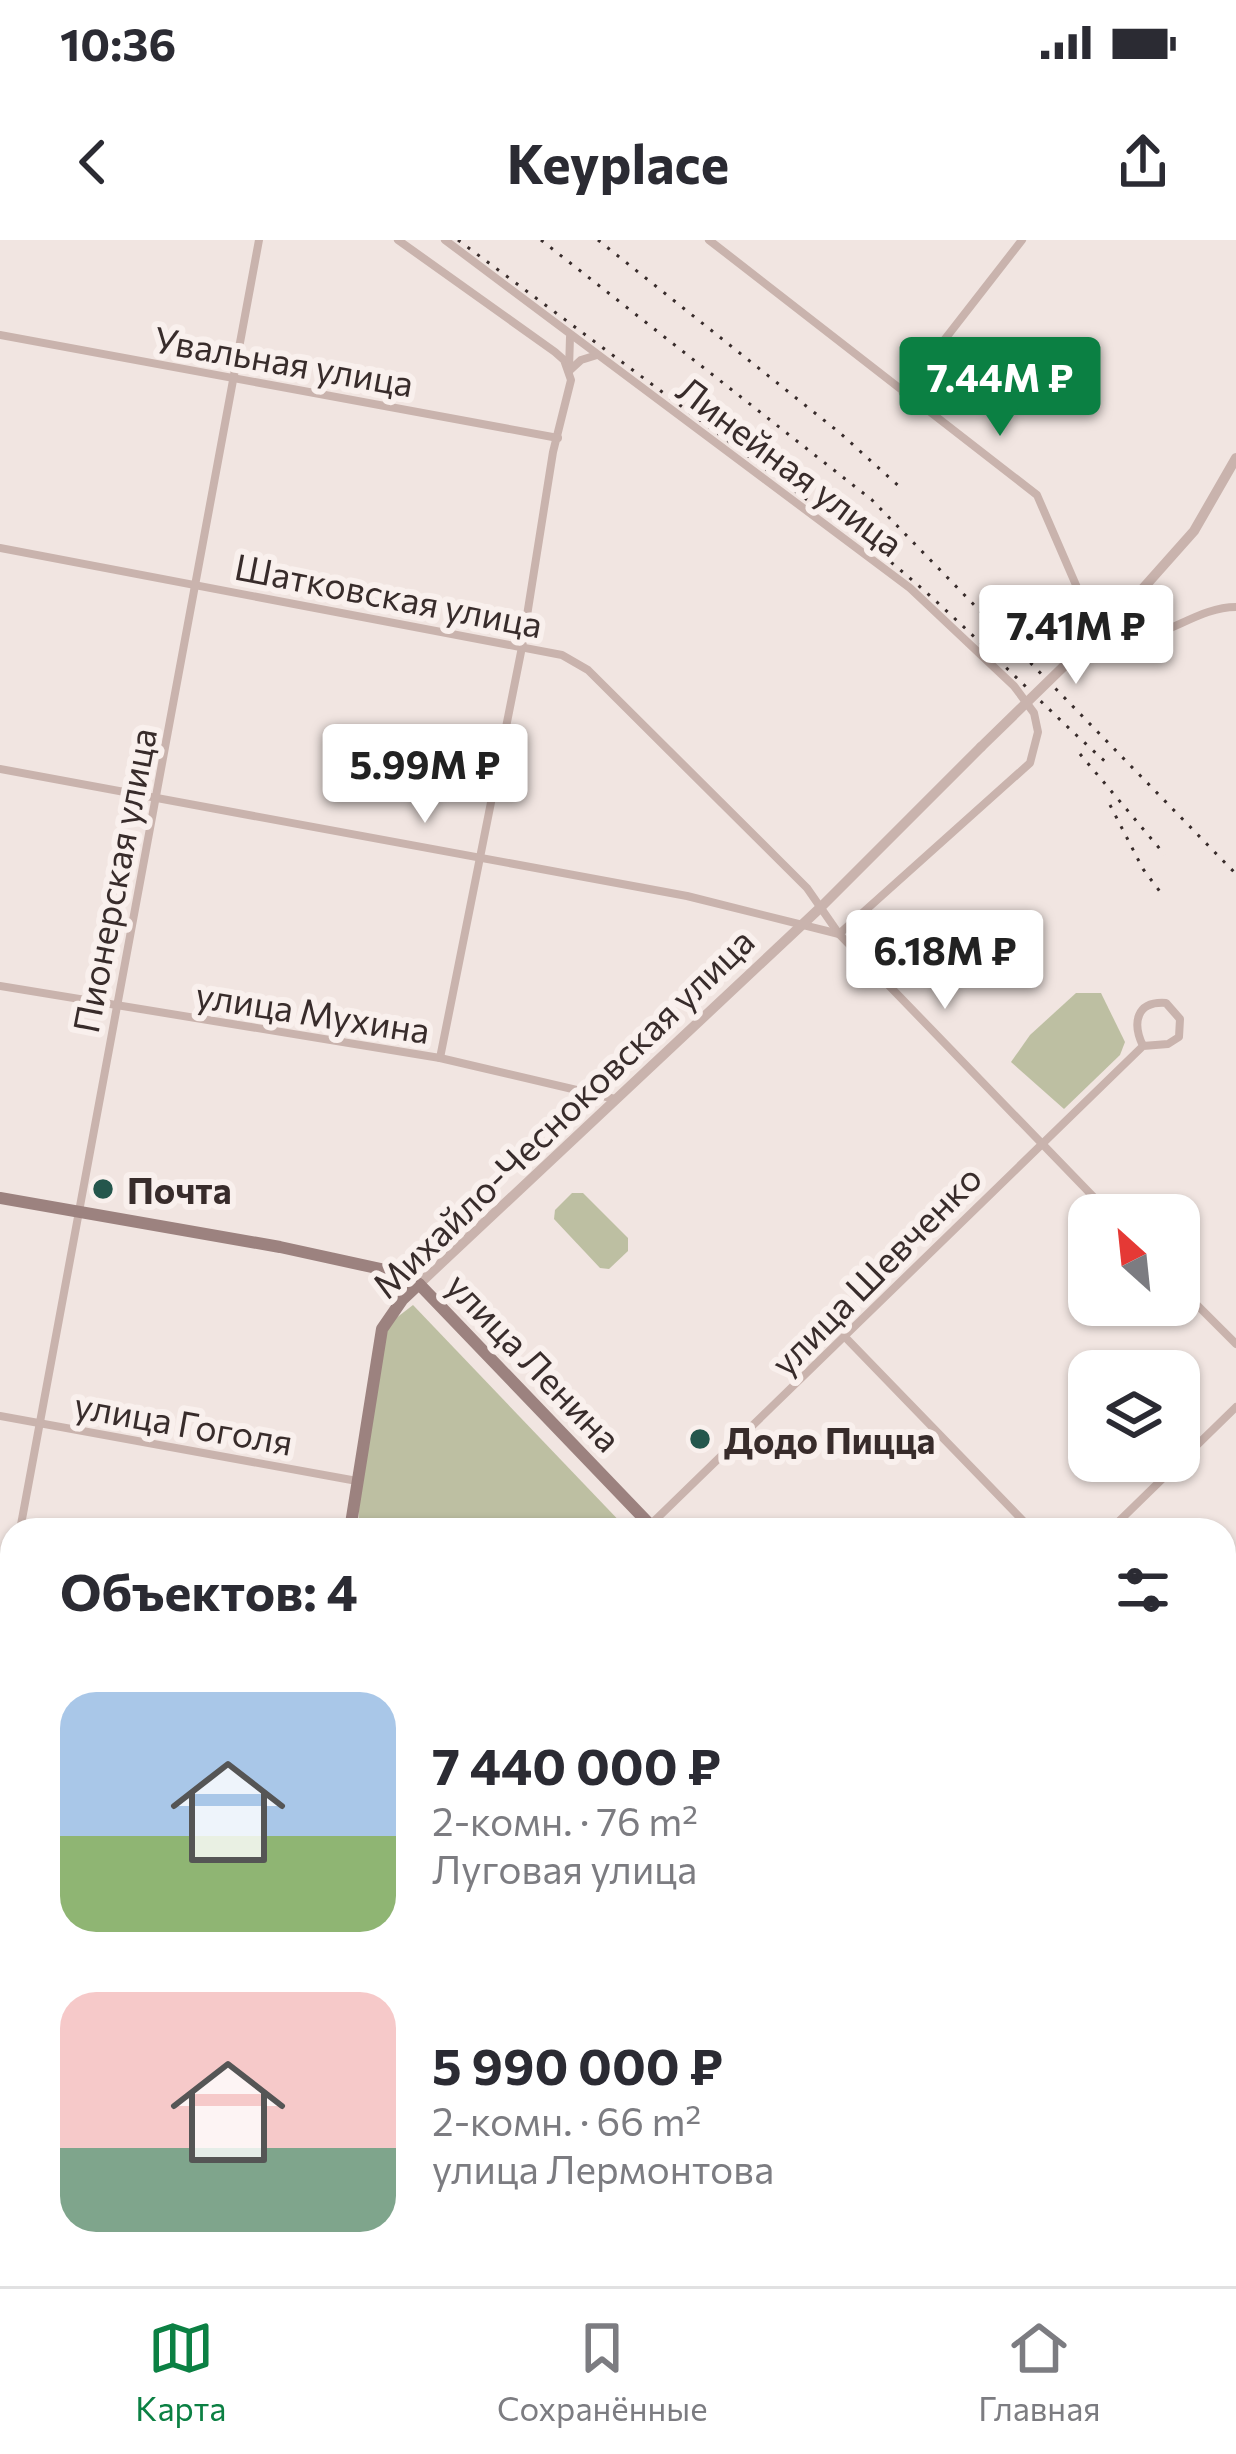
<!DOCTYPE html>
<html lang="ru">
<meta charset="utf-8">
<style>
body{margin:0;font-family:Commissioner,sans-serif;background:#f7f7f7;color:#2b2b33;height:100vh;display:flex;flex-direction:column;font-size:45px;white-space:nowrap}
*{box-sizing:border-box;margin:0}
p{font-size:39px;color:#7c7c81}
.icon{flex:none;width:66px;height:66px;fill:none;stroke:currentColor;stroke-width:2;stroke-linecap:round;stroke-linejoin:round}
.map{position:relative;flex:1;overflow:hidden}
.drawer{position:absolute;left:0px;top:1278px;width:1236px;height:768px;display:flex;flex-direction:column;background:#fff;border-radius:36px 36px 0 0;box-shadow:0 3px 9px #0004}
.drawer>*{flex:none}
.needle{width:78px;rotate:333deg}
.fabs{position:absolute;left:1068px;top:954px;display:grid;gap:24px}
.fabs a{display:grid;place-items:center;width:132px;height:132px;border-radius:24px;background:#fff;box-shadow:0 3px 9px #0004;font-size:60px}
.price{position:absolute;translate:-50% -102px;padding:0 27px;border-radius:12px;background:#fff;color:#222;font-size:39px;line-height:78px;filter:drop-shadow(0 3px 6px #0008)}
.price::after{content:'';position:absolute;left:50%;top:72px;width:36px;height:27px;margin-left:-18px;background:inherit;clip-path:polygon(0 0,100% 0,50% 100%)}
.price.on{background:#0b8043;color:#fff}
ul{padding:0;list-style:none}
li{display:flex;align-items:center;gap:36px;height:300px;padding:0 60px}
li span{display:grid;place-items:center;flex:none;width:336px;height:240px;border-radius:36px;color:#555}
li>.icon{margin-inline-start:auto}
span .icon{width:144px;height:144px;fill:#fffc;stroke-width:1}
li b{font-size:51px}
h2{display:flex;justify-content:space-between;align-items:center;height:144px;padding:0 60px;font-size:51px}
.status{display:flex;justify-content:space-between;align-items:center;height:84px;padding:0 60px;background:#fff;direction:ltr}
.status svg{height:33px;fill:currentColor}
header{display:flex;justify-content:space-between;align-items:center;height:156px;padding:0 60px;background:#fff;font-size:54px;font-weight:700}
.tabs{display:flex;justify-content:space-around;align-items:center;height:168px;border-top:3px solid #e1e1e2;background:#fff;font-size:33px;color:#7c7c81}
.tabs a{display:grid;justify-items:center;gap:6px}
.tabs .on{color:#0b8043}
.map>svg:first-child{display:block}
.green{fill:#bdbfa2}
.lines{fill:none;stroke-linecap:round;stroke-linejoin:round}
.minor{stroke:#c9b3ad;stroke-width:8}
.tertiary{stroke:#c9b3ad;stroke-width:10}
.secondary{stroke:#9c827f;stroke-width:12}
.rail{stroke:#382c2b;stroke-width:3;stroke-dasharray:3 9;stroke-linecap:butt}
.tertiary-bridge{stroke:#c9b3ad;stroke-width:10}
.poi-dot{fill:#24564c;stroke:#f9f0ed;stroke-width:4.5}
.labels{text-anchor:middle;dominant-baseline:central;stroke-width:12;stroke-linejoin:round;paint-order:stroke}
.street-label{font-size:36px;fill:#382c2b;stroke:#f9f0ed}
.poi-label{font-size:36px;font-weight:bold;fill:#382c2b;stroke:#f9f0ed;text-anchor:start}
</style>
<div class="status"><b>10:36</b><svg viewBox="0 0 49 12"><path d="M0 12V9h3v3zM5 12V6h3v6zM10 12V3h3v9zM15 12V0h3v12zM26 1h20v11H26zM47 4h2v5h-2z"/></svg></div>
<header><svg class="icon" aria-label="back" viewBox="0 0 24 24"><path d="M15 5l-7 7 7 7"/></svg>Keyplace<svg class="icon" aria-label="share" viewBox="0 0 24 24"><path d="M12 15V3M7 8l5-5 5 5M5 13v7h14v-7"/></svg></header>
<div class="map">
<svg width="1236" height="2046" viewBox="0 0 1236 2046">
<rect width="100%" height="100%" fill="#f1e5e1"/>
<g class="green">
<path d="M1076 753H1101L1125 802 1120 815 1064 869 1011 822 1030 795Z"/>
<path d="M572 953H583L628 998V1011L609 1029 600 1028 554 979 555 970Z"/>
<path d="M413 1065 628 1290H358L361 1226 382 1089Z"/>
<path d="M1236 1618V1867L1224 1855V1630Z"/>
</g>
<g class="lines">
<g class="minor">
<path d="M398 0 555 112 564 120 571 140 553 212 522 407 440 818"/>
<path d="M709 0 1037 255 1079 352 1091 373 1113 397C1160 407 1192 367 1236 367"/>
<path d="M0 95 558 198"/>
<path d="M569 129 570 97"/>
<path d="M569 131 581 120 597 115"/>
<path d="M903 153 1022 0"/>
<path d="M0 308 562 415 588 430 807 648 839 694 1111 975"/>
<path d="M0 529 687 656 839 694 1030 523 1038 492 1034 473 1014 446 910 348 445 0"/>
<path d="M0 746 440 818 615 859"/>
<path d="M1179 1047 1236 1104"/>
<path d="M846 1098 1032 1290"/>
<path d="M0 1176 357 1241"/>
<path d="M20 1290 259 0"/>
<path d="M645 1290 1143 806 1168 804 1179 797 1180 779 1166 763C1136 761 1132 783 1143 806"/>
<path d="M1110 1290 1236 1167"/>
<path d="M0 1407 12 1338"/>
<path d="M0 1602 12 1604"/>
<path d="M1224 1630 1236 1618"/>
<path d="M0 1811 12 1813"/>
<path d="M0 2026 12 2028"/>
<path d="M43 2034 110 2046"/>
<path d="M415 2034 427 2046"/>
<path d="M556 2034 568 2046"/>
<path d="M711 2034 723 2046"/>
<path d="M994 2034 1006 2046"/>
<path d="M321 2046 333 2034"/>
<path d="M787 2046 800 2034"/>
</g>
<g class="tertiary">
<path d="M1138 354 1194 291 1236 218"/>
<path d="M419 1044 820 668 981 507"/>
</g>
<g class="secondary">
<path d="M0 958 280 1007 381 1029 419 1044 655 1290"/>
<path d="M350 1290 382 1089 402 1060 419 1044"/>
<path d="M1224 1887 1236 1899"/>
<path d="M204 2046 207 2034"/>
</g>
<g class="rail">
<path d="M458 0 892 323C968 386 1035 459 1108 524"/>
<path d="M541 0 872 260 1236 634"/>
<path d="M598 0 840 193 903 250"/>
<path d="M825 253 894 301"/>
<path d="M1080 514 1165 615"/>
<path d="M1110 565 1143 629 1164 657"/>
</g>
<path class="tertiary-bridge" d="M981 507 1138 354"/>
</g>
<g class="poi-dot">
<circle cx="103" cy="949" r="12"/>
<circle cx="700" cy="1199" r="12"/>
</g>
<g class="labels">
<g class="street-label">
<text transform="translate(284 120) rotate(10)">Увальная улица</text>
<text transform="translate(791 225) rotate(37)">Линейная улица</text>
<text transform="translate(389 354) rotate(11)">Шатковская улица</text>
<text transform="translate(113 640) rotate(-79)">Пионерская улица</text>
<text transform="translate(313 771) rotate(9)">улица Мухина</text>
<text transform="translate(562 872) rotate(-44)">Михайло-Чесноковская улица</text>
<text transform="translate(875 1029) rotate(-45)">улица Шевченко</text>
<text transform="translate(535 1121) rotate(46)">улица Ленина</text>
<text transform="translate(184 1182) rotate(10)">улица Гоголя</text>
</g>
<g class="poi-label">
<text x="127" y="949">Почта</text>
<text x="724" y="1199">Додо Пицца</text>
</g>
</g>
</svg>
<div class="fabs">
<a><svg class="needle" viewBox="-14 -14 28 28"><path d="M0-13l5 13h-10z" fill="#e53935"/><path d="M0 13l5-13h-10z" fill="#7c7c81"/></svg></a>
<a><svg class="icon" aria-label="layers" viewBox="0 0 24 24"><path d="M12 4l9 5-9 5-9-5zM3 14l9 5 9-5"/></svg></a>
</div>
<b class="price on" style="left:1000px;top:199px">7.44M ₽</b>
<b class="price" style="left:1076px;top:447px">7.41M ₽</b>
<b class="price" style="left:425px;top:586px">5.99M ₽</b>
<b class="price" style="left:945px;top:772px">6.18M ₽</b>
<section class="drawer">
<h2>Объектов: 4<svg class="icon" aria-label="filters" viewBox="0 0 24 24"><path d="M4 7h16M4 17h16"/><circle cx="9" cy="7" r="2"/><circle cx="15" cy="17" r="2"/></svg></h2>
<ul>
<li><span style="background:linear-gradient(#a9c7e8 60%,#8fb573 0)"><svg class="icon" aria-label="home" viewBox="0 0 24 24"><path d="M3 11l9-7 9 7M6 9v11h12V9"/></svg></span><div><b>7 440 000 ₽</b><p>2-комн. · 76 m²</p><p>Луговая улица</p></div></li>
<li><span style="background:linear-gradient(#f6c9c9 65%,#7fa58c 0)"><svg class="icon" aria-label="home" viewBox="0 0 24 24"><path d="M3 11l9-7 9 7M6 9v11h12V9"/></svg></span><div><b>5 990 000 ₽</b><p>2-комн. · 66 m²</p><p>улица Лермонтова</p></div></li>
</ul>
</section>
</div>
<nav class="tabs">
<a class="on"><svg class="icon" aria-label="map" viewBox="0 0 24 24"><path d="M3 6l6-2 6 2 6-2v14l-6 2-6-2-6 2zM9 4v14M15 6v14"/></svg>Карта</a>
<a><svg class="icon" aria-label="saved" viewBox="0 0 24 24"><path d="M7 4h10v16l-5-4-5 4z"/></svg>Сохранённые</a>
<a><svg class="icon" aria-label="home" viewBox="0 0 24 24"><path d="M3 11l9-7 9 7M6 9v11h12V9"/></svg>Главная</a>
</nav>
